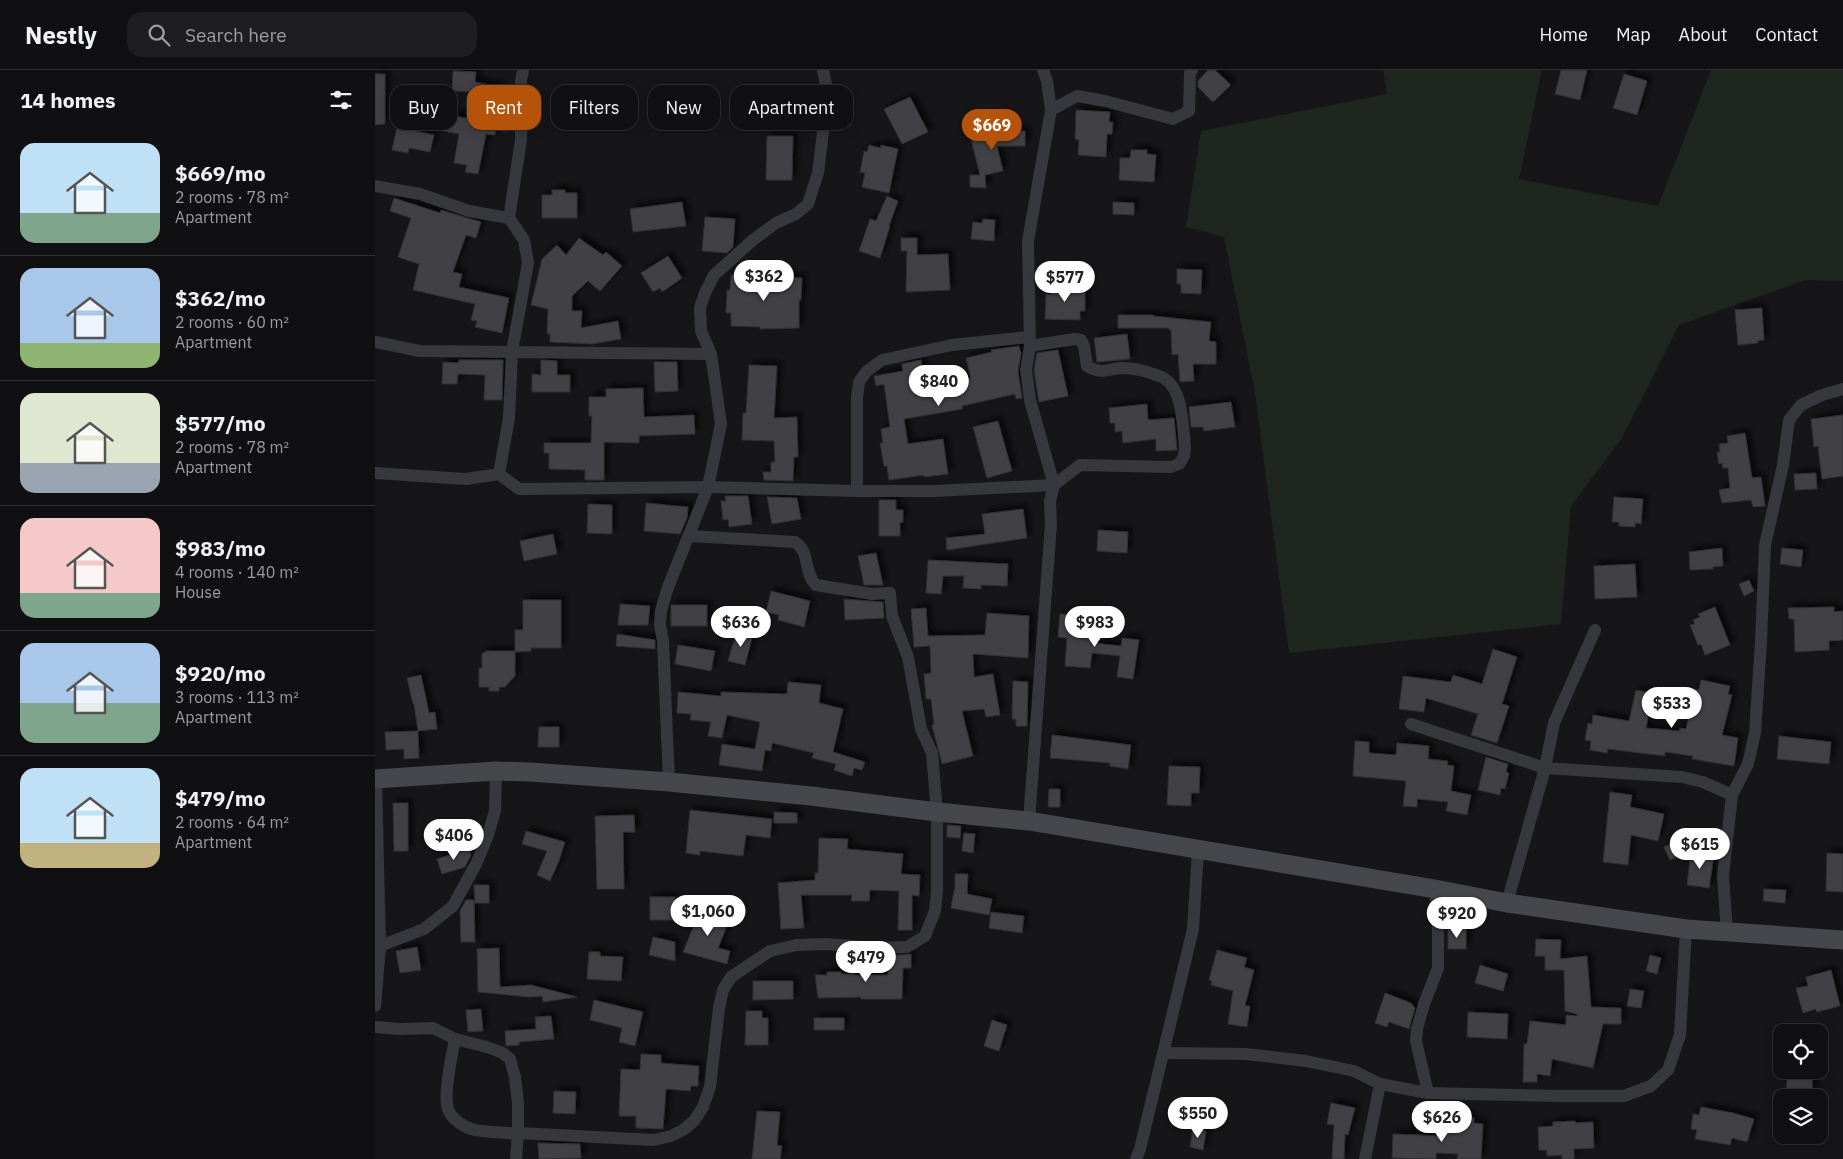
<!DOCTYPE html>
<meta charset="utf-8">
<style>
body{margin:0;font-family:"IBM Plex Sans",sans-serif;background:#1e1e20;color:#f1f3f6;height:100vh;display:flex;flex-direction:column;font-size:19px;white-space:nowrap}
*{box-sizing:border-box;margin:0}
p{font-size:16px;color:#9c9d9f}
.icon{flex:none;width:28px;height:28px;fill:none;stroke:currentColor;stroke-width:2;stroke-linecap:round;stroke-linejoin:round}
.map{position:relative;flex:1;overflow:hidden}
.drawer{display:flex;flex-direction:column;background:#101012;width:375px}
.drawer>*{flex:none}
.banner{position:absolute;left:15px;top:15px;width:475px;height:45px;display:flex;gap:10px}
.controls{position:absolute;left:1398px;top:954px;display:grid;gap:10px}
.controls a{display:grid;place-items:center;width:55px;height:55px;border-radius:10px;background:#101012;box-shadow:0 2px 12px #0003,0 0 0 1px #303032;font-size:25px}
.price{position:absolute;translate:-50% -42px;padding:0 11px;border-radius:18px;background:#fff;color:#222;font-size:16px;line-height:32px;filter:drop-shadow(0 1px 2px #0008)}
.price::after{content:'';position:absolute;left:50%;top:30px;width:15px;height:11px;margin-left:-8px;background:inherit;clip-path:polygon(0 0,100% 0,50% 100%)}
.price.active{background:#b45309;color:#fff}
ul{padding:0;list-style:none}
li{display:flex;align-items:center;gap:15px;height:125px;padding:0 20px}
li+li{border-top:1px solid #303032}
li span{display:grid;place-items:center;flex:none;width:140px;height:100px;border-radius:15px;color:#555}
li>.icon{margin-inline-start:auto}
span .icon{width:60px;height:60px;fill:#fffc;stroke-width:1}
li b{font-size:21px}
h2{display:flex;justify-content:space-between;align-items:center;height:60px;padding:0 20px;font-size:21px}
.chip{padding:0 18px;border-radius:15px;background:#101012;box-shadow:0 2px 12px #0003,0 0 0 1px #303032;font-size:18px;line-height:45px}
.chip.active{background:#b45309;color:#fff}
header{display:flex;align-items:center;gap:30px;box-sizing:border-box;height:70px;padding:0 25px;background:#101012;border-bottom:1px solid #303032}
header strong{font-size:24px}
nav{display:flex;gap:28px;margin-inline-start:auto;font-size:18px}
.search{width:350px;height:45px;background:#1e1e20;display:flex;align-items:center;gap:12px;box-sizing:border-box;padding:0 18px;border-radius:15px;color:#9c9d9f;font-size:19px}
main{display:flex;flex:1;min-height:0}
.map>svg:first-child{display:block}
.green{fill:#1e261f}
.building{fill:#404145;stroke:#303034;filter:url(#shadow)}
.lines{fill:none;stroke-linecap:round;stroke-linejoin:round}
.street{stroke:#37383d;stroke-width:12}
.secondary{stroke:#45474d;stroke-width:19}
</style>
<header>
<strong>Nestly</strong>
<div class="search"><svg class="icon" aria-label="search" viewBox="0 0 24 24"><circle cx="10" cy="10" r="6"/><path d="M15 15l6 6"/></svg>Search here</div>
<nav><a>Home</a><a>Map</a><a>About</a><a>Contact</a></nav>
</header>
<main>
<section class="drawer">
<h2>14 homes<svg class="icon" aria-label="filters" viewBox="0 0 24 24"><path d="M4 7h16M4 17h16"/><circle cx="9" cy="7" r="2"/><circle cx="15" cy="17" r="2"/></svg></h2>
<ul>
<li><span style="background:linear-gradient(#bfe0f5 70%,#7fa58c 0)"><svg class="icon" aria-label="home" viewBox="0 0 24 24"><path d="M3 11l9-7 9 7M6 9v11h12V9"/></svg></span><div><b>$669/mo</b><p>2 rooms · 78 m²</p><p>Apartment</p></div></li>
<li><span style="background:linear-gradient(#a9c7e8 75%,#8fb573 0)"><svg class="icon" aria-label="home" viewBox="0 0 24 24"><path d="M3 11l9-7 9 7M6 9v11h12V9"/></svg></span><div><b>$362/mo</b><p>2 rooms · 60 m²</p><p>Apartment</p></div></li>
<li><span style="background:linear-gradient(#dfe7d0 70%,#9aa5b1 0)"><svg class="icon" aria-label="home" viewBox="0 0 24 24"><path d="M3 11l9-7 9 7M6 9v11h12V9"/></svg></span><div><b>$577/mo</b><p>2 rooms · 78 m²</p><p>Apartment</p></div></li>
<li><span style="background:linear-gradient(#f6c9c9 75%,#7fa58c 0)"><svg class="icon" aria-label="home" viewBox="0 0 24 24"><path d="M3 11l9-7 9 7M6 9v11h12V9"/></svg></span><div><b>$983/mo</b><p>4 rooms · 140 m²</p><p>House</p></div></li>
<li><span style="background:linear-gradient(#a9c7e8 60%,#7fa58c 0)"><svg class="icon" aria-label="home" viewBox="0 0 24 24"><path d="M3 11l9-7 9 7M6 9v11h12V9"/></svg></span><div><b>$920/mo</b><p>3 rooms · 113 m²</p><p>Apartment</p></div></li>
<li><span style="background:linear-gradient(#bfe0f5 75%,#c2b280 0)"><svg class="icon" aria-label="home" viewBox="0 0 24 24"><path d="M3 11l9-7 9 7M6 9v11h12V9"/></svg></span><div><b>$479/mo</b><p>2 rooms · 64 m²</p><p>Apartment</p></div></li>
</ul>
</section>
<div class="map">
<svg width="1468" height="1089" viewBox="0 0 1468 1089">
<defs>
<filter id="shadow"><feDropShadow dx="4.5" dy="-4.5" stdDeviation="2.5" flood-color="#0009"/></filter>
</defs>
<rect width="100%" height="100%" fill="#161618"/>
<path class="green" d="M1008 0H1167L1144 109 1283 136 1336 0H1468V211L1430 210 1304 255 1247 368 1196 436 1186 554 914 583 880 323 849 167 811 157 826 61 1012 24Z"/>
<g class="building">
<path d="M833 0H840L856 15 838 32 823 17V11Z"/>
<path d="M1186 0H1212L1205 30 1180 24Z"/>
<path d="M78 1 101 2 100 12 125 17 122 29 132 32 129 48 134 49 131 62 121 59 120 65 111 64 103 104 90 102 92 95 79 93 84 64 68 61 71 44 95 49 101 22 77 21Z"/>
<path d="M0 4H10V54L0 55Z"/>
<path d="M1249 4 1272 11 1262 45 1238 38Z"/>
<path d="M535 27 553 62 527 74 509 39Z"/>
<path d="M701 40 735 42 734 52H738L737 64H732L731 87 703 85 704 70 700 69Z"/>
<path d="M22 57 59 65 55 82 34 78 33 83 17 80Z"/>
<path d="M597 57H623V60L650 61V76H622L628 101 610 105 611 118 595 117V105H605L597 73Z"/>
<path d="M392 66H418L417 110H391Z"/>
<path d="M494 75 506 78V75L523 79 514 123 487 117 490 103 485 102 489 81 492 82Z"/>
<path d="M756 80H772V84L781 85 779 112 744 110 745 88H755Z"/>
<path d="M177 120H190V123H202V148H167V125H177Z"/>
<path d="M512 126 523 131 514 156H515L505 188 484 181 495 149 501 151Z"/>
<path d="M19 128 65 143 66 140 106 152 101 168 91 165 78 202 87 204 84 217 134 228 127 263 100 257 102 251 96 250 100 234 38 220 44 194 23 187 36 148 15 141Z"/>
<path d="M307 132 311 156 258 162 255 139Z"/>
<path d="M738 132 759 133V145L738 144Z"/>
<path d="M330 147 360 149 358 177 352 183 327 181Z"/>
<path d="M608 149 620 150 619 171 596 169 598 152 607 153Z"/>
<path d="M204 168 228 185 231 182 247 196 225 221 213 211 197 226V241H207L206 258 243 251 246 269 217 274 175 272V264H172L173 239 156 235 167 189 182 175 191 185Z"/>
<path d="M526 168H542V185L573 184 575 220 531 222 532 181H526Z"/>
<path d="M293 186 307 208 287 222 285 218 278 222 266 203Z"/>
<path d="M802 199 827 200 826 224 806 223V214H802Z"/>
<path d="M356 205 427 208 426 230H424V258L385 259V257L356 256V243H351L352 220H355Z"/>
<path d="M676 215 710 216V241H705V250L670 249 671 224 676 225Z"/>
<path d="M1387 238 1389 270 1382 271 1383 273 1363 275 1360 240Z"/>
<path d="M743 245H778V246L836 252 834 271 841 272V294H818L819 311 805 312 803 284 797 285 796 260H794V258H743Z"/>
<path d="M752 264 755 289 722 292 719 268Z"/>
<path d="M644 276 646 283 643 301 647 328 641 329 640 324 587 336V339L529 349 533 374 568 369 573 404 549 407V405L514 410 512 396H509L505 373H508L506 359 515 357 509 314 501 316 499 306 528 301 527 294 546 290 549 316 596 308 591 288 617 282 616 280Z"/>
<path d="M683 280 693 326 664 332 659 300 662 283Z"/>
<path d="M84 290H128L127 330H109L110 305 83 304 82 314H67L68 292 83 293Z"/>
<path d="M166 290 182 291V305H195V322H157V304L166 305Z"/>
<path d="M279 292H302L303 321 280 322Z"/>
<path d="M374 295 402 296 399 348 422 347 423 387H419L418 411 389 410 388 402H396V392H400L399 371 367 370 368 343H371Z"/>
<path d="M268 318 269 347 319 345 320 364 264 366V373L229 372V410H210V400L174 399V383H169V373H216L217 346H214V327H231V319Z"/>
<path d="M856 332 860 357 829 361 828 357H816L814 337Z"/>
<path d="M772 334 773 350 799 348 802 380 781 381V369L748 373 747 361 740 362V353H735L734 338Z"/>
<path d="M1468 345V406L1447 409 1443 376 1439 377 1436 349Z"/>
<path d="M623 351 637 401 612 408 598 357Z"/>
<path d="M1370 363 1377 408 1386 407 1390 436 1378 437 1376 430 1347 433 1344 420 1355 418 1353 398H1348L1347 393 1344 394 1342 382H1345L1344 374 1353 373 1352 366Z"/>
<path d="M1441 403 1442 419 1420 420 1419 404Z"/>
<path d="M350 426H373L377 454 354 457 353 449 348 450 346 431H351Z"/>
<path d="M392 427 422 428 426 449 397 454Z"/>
<path d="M1239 427 1268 429 1266 454 1260 453V457L1244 456V452H1237Z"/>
<path d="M504 430H521V440H528V452H525V466H504Z"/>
<path d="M271 433 313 437 312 448 305 464 269 461Z"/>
<path d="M213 434 237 435V464L212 463Z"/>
<path d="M648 439 652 468 572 480 571 468 610 464 607 444Z"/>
<path d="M723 460 753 462 752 483 722 481Z"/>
<path d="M178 464 182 484 149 491 145 471Z"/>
<path d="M1347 478 1348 496 1338 497V499L1315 500 1314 482Z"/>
<path d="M1407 478 1428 480 1426 497 1405 494Z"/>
<path d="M501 483 508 515H489L483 486Z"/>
<path d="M553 490 633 494 632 516 606 515V519L588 518 589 506H568L566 524 551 523Z"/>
<path d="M1260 494 1262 527 1220 529 1219 496Z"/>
<path d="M1374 510 1379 521 1369 526 1364 514Z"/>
<path d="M396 521 435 531 429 557 403 550 404 545 391 542Z"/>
<path d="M469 529 508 532 509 548 470 550Z"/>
<path d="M148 530H186V578H156V581L140 582V560H148Z"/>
<path d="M245 534 275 536 273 555H243Z"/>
<rect x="296" y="535" width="36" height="21"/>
<path d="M1340 537 1355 575 1330 585 1326 574 1323 575 1315 555 1320 554 1318 550 1325 547 1323 544Z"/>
<path d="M1459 537V542L1468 541V570L1454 571V580L1420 582 1419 549H1414L1413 538Z"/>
<path d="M551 538 553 566 610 565 612 543 654 546 653 588 598 584 599 607 618 604 625 645 611 647 609 639 587 641 598 686 567 694 557 655 559 654 556 629H551L549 604 556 603 555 576 539 577 536 539Z"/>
<path d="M685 544 697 545 696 555 719 557 718 573 746 576 747 568 764 570 758 609 742 607 745 586 717 583 715 598 690 596 692 568 683 567Z"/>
<path d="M362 560 378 564 370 595 353 591Z"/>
<path d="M242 564 280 570V579L241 576Z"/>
<path d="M303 575 340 581 336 601 300 594Z"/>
<path d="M1118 579 1142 587 1127 634 1134 636 1122 673 1096 665 1103 644 1051 628 1049 642 1024 639 1028 606 1076 612 1078 605 1107 614Z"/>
<path d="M111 581H140V606L130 617H124V621H114V617H104V598H107V584Z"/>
<path d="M46 605 54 643 60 642 62 659 43 661 39 634H38L32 608Z"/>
<path d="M1326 610 1355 616 1353 624 1357 625 1347 665 1363 668 1359 696 1317 689 1318 686 1290 682V686L1233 679 1232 683 1215 680 1216 671 1210 670 1213 653 1217 654 1218 645 1254 651 1261 620 1275 623 1272 638H1275L1271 658 1305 661V658L1311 659 1320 619 1324 620Z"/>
<path d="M638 611 653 612 652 656H641V649H637Z"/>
<path d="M413 612 446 615 444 633 468 639 458 682 490 692 487 700 479 698 477 706 459 700 461 694 437 688 439 683 397 673 396 681 390 680 387 701 344 695 347 674 380 679 385 652 352 645 347 668 333 666 336 652 315 650 316 644 302 643 303 622 346 626V622L412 624Z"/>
<path d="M164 657H184V677H163Z"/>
<path d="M43 661 44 688 29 689V679L11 680 10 662Z"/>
<path d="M677 665 756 675 753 699 735 696V693L675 688Z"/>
<path d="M1404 666 1456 672 1454 694 1402 689Z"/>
<path d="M980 671 994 672V683L1021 685 1022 673 1054 676 1053 689 1073 691 1072 695 1079 696 1076 721 1096 725 1092 745 1071 741 1073 732 1042 729V737L1028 736 1031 711 978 706Z"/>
<path d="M1111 687 1133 694 1131 702 1134 703 1130 719 1126 718 1125 725 1103 720Z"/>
<path d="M794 696 825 697 824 723H816V736L792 735Z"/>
<path d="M674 719H685V737H673Z"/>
<path d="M1235 722 1257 725 1255 737 1289 744 1283 771 1256 765 1253 795 1228 792Z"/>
<path d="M18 733H33V781H19Z"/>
<path d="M315 740 397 749 395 768 371 765 368 786 325 781V785L311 783Z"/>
<path d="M399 742 422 743V753H399Z"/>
<path d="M259 745 260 762H248L249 819H222L220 746Z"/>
<path d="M572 755 586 756 585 768 572 767Z"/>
<path d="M151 761 190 772 184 791 175 811 162 805 172 781 147 774Z"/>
<path d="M589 763 600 764 598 783 587 781Z"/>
<path d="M1311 767 1317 780 1295 790 1289 777Z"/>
<path d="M444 768 473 769 472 779 528 784 526 804 545 805 544 826 537 825V860H523L524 821 495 820 494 831H476L477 825H426L429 858 406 859 403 813 440 810V803H443Z"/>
<path d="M94 779 96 785 90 797 67 804 62 789Z"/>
<path d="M1316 782 1339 785 1334 818 1312 815Z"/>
<path d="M1452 783 1468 784V822L1451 821Z"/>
<path d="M580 804H593L592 824 617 829 614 845 576 838 579 820H580Z"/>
<path d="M99 815H114V833H100Z"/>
<path d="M1389 819 1411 820 1410 833 1388 831Z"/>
<rect x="275" y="827" width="25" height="23"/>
<path d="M91 830H99L100 872H86L85 841Z"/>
<path d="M334 838 348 843 346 848 354 851 343 878 355 881 352 894 308 882 325 841 333 842Z"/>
<path d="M616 842 649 846 647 863 614 858Z"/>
<rect x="1073" y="859" width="18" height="20"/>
<path d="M278 867 300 872V891L274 885Z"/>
<path d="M1161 869 1186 870 1185 889 1212 886 1216 937 1246 938V954H1228L1218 998 1177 989 1175 1006 1162 1004V1012H1148L1149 974H1152L1155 951 1191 955V945L1202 946V944L1190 941 1189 900H1170V886H1160Z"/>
<path d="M42 877 46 900 25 903 21 881Z"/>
<path d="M124 878 125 917 156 915 202 927 168 932 167 926 154 927 103 922 102 879Z"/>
<path d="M842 880 872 888 869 897 879 900 870 936H875L872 957 853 954 858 921 836 915 837 911 834 910Z"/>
<path d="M214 882H225V886L248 887 246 911 212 909Z"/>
<path d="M536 884V898H528L527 929H486V927L443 928 440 905H452V902H466V904H480V905H513V886Z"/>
<path d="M1275 885 1286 888 1282 904 1271 901Z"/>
<path d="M1105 895 1133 904 1128 921 1100 913Z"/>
<path d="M1456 900 1465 936 1442 942 1441 939 1428 943 1421 918 1433 916 1431 907Z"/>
<path d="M378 911H418V929L378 930Z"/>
<path d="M1255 919 1269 921 1266 938 1252 936Z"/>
<path d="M1010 923 1036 933 1040 938 1034 959 1014 952 1012 957 1000 953Z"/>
<path d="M219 930 268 942 260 976 244 972 247 958 215 950Z"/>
<path d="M106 939 108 961 93 962 91 940Z"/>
<path d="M371 941H387V948H393V975H370Z"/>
<path d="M1093 942 1133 944 1132 969 1092 967Z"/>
<path d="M176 946 179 969 144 972V975L131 976 130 961 161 959 160 947Z"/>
<rect x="439" y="948" width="30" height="12"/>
<path d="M617 950 632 955 624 981 609 976Z"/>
<path d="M266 984 286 985V993L324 996 323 1016H316L315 1021 291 1019 288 1059 261 1058V1046H244L246 999 265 1000Z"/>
<path d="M1413 1000H1438L1437 1023 1411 1022Z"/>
<path d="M179 1021 201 1022 200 1044 178 1043Z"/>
<path d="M956 1033 980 1038 973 1065 970 1064 969 1089H957L959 1055 952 1054Z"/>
<path d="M1326 1037 1358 1043 1379 1049 1372 1072 1357 1068 1355 1075 1320 1069 1322 1060 1316 1059 1318 1044 1324 1045Z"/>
<path d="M382 1041 405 1042 402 1075 407 1076 405 1089H377Z"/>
<path d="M1088 1047 1099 1048V1053L1108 1054 1106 1089H1082L1083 1084 1061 1083V1089L1017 1088 1018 1064 1069 1066Z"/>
<path d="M1200 1051 1201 1053 1218 1052 1219 1078 1199 1079V1089H1187V1085L1172 1086V1080H1164L1163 1057 1178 1056V1052Z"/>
<path d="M818 1058 831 1061 828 1080 815 1077Z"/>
<path d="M163 1073 205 1074 206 1088 164 1089Z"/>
</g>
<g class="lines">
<g class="street">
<path d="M148 0 146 11V70L134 148 149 170 153 193 137 282 134 348 124 404 144 419 333 417 482 421H560L679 415 705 395 796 397 804 394 809 386 810 378C808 359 808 320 790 309 786 306 780 305 775 303 767 300 754 298 745 298 731 300 725 304 712 296L709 276 706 270 700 269 655 276"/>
<path d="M676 40 702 26 730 31 798 49 814 41 815 3 817 0"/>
<path d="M0 116 45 124 94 141 134 148"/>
<path d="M0 272 45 281 336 284"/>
<path d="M0 403 91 409 124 404"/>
<path d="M482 421V327L484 312 492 301 507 290 577 275 654 267"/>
<path d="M1036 654 1170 698 1307 707 1328 712 1357 725"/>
<path d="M294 712 288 571 285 555 286 541 292 520 333 417 346 354 336 284 326 261 325 238 330 223 339 205 378 170 401 153 421 144 433 134 443 103 452 29 451 15 448 0"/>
<path d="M654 751 676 454 675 431 679 415 655 330 651 300 655 276 653 171 676 40 672 11 668 0"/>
<path d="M1132 833 1170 698 1179 653 1220 560"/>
<path d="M1352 862 1348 806 1357 725 1373 694 1380 663 1386 571 1390 475 1408 395 1414 350 1426 335 1447 325 1468 319"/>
<path d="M5 876 49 859 78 836 101 794 113 765 120 741 121 701"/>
<path d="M0 936 5 876 1 709"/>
<path d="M0 957 25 959 58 958 80 969 112 977 128 983 135 989 140 1007 143 1033V1063L141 1089"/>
<path d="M80 969C77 985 68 1024 73 1039 76 1048 87 1056 96 1059 110 1063 127 1062 142 1064"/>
<path d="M788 983 871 984 931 991 979 1001 1005 1014 1053 1023 1184 1026H1249L1276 1016 1293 1000 1305 965 1311 859"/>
<path d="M1053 1023 1041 971 1042 959 1049 934 1063 898V859L1060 819"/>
<path d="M143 1063 279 1070 296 1066 308 1060 319 1051 328 1037 335 1017 344 938 348 920 356 907 395 881 422 875 451 874 505 878 532 877 550 866 560 841 562 822V742L557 683 546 659 533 587 517 546 515 523 497 524 441 515C428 503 436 482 420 472L315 466"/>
<path d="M761 1089 765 1079 818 859 823 780"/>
<path d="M990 1089 1005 1014"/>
</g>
<path class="secondary" d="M0 709 121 701 155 702 294 712 436 726 562 742 654 751 1060 819 1132 833 1311 859 1468 870"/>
</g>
</svg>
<div class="controls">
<a><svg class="icon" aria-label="locate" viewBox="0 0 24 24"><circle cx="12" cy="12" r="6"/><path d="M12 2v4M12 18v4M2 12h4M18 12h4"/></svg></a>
<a><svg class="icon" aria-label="layers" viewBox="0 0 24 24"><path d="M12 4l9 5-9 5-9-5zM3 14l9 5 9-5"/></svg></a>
</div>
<b class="price active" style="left:617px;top:81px">$669</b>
<b class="price" style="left:389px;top:232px">$362</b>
<b class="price" style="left:690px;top:233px">$577</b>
<b class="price" style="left:564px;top:337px">$840</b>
<b class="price" style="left:366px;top:578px">$636</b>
<b class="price" style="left:720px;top:578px">$983</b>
<b class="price" style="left:1297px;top:659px">$533</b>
<b class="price" style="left:79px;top:791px">$406</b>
<b class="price" style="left:1325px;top:800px">$615</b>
<b class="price" style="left:333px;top:867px">$1,060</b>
<b class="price" style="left:1082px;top:869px">$920</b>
<b class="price" style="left:491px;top:913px">$479</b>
<b class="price" style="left:823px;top:1069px">$550</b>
<b class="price" style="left:1067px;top:1073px">$626</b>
<div class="banner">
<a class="chip">Buy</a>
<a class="chip active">Rent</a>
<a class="chip">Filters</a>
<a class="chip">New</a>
<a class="chip">Apartment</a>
</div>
</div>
</main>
